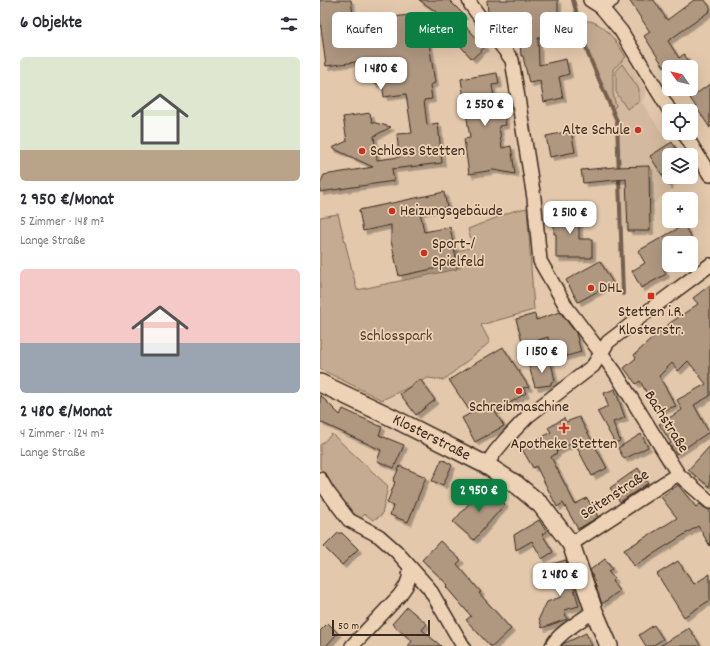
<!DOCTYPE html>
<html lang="de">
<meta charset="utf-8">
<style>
body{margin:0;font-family:Dekko,sans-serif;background:#f7f7f7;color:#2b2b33;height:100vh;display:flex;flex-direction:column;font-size:15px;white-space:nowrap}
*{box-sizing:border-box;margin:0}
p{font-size:13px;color:#7c7c81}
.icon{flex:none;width:22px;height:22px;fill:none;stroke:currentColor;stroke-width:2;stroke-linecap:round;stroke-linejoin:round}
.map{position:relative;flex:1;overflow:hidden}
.details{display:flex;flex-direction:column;background:#fff;width:320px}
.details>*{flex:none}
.banner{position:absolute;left:12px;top:12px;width:318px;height:36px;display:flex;gap:8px}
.needle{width:26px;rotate:304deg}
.fabs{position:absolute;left:342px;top:60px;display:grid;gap:8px}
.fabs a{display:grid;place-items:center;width:36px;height:36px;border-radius:6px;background:#fff;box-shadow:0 4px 16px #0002;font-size:20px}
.scale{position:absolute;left:12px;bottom:10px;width:98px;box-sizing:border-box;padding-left:4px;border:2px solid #3b2a1e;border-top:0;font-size:11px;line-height:14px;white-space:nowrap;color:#3b2a1e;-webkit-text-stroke:3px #eed2b5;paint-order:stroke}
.price{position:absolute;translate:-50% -34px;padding:0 9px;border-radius:8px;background:#fff;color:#222;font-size:13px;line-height:26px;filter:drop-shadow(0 1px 2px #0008)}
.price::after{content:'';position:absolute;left:50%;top:24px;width:12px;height:9px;margin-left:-6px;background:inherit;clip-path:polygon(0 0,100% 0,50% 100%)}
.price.current{background:#0b8043;color:#fff}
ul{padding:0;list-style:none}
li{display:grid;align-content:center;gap:8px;height:212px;padding:0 20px}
li span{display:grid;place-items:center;height:124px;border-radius:6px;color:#555}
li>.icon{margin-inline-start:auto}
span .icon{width:72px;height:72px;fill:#fffc;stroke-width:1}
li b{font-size:17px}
h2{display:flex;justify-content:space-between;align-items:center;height:48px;padding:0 20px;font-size:17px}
.tag{padding:0 14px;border-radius:6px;background:#fff;box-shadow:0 4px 16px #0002;font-size:14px;line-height:36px}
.tag.current{background:#0b8043;color:#fff}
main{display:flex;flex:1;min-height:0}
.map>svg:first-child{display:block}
.built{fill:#d3b99f}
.green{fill:#c4ab91;stroke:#806a58}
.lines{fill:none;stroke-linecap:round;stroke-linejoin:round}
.stream{stroke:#745f4e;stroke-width:4}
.building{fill:#af9780;stroke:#3b2a1e;filter:url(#shadow)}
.minor-casing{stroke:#3b2a1e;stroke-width:16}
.major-casing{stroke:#3b2a1e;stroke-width:20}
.minor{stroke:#eed2b5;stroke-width:13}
.major{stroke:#eed2b5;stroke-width:17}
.poi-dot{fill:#c8321e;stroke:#eed2b5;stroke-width:1.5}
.labels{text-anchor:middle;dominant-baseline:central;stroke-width:3.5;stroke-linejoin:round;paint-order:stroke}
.poi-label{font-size:16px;fill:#3b2a1e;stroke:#eed2b5;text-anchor:start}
.park-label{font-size:16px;fill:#503d2f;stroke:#eed2b5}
.street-label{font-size:16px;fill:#3b2a1e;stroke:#eed2b5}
</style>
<main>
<section class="details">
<h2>6 Objekte<svg class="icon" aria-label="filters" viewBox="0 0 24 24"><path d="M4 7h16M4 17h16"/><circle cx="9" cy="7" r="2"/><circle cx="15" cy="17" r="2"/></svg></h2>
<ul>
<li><span style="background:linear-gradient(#dfe7d0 75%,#b9a48a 0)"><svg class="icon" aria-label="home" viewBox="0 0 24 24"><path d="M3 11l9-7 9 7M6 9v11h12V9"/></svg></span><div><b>2 950 €/Monat</b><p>5 Zimmer · 148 m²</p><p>Lange Straße</p></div></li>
<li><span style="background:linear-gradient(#f6c9c9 60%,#9aa5b1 0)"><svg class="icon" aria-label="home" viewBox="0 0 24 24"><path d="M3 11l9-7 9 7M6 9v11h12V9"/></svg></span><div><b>2 480 €/Monat</b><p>4 Zimmer · 124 m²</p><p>Lange Straße</p></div></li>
</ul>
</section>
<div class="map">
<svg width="390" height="646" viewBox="0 0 390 646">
<defs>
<filter id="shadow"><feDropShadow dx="3.5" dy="3.5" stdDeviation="0" flood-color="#0004"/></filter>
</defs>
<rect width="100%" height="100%" fill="#e3c8ac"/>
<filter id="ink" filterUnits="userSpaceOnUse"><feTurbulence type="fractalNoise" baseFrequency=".025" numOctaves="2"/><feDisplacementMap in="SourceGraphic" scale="8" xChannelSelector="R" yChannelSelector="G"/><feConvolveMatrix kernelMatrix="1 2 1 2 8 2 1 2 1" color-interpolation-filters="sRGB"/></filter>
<g filter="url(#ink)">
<path class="built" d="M257 21H273L284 28 302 49 326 91 322 103 349 144V177H368L330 206V231H308L303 227 296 122 268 55Z"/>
<g class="green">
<path d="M257 21C262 21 269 20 273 22 287 26 299 46 306 57L293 69V94L296 106 291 111 273 68Z"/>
<path d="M302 64 319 89V102L307 109 296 92V70Z"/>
<path d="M207 208 214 310 161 325 170 342 124 380 108 378 62 400 0 369V217L18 214 37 290 137 269V264L134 252 153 247 148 229 193 211Z"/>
<path d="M12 434 68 486 62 515 53 520 45 514 40 519 23 503 11 487 0 468V445Z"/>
</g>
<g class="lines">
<path class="stream" d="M253 0 268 54 297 121 303 294"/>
</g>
<g class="building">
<path d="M0 0H31L34 22 89 15 92 38 108 36 115 83 110 85 112 99 104 100 107 125 118 123 122 163 72 169 74 181 0 192V184L4 175 53 167 12 148 27 141 23 117 50 113 52 122 71 127 54 136 57 160 79 157 77 134 92 133 86 94 64 97 62 83 54 84 51 60 6 66 0 20Z"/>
<path d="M99 0H129L145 16H136L165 47 152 59 129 33 136 32 115 11Z"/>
<path d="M167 0H238V23L247 22 248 36 218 38 219 65 246 59 249 74 239 77 243 98 224 102 220 81 209 83 203 56H201L198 15 169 16 168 14Z"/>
<path d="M309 0H334L347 20 374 0H385L390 7V11L348 41 359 58 364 54 372 67H344L324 36 330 32Z"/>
<path d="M177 73 179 84 172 85 176 110 183 109 186 125 179 126 182 148 191 146 195 174 174 170 149 174 144 139 150 138 141 79Z"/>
<path d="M390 84V128L370 98Z"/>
<path d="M251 131 255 152 230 157 226 136Z"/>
<path d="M352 142 360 155H349V186L330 156Z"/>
<path d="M329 166 330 231H308L306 179 263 183 261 170 295 167Z"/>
<path d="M124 192 127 207 100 212 104 232 130 227 137 264 79 276 71 241V225L43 231 39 210Z"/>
<path d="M234 208H259V239H272V258H236V234H234Z"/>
<path d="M364 225 374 243H349V264L343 268 346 274 321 288 312 271 325 263 318 251Z"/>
<path d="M280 261 293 283 258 302 246 280Z"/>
<path d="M390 285V396L374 405 386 427 389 432 356 454 349 444 351 443 339 424 362 410 357 400 386 384 368 361 358 371 352 363 339 376 356 406 337 412 320 381 316 384 304 368 316 358 314 355 336 335 350 323 378 304 373 298Z"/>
<path d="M240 312 256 333 261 352 233 360 228 337 203 345 196 319 215 314 216 320Z"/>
<path d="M183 347 209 387 203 388 206 393 175 412 184 426 155 442 142 418 151 413 129 380 146 369Z"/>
<path d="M231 362 235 381 231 382V385L215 387 209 366Z"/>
<path d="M100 379 115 400 96 415 80 394Z"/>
<path d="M295 389 305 418 293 422 300 441 295 443 277 411 288 406 284 393Z"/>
<path d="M0 395 20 415 23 409 62 427 59 435 84 445 74 468 57 461 61 450 0 422Z"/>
<path d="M259 417 287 468 272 476 254 442 236 452 237 453 231 457 255 504 267 498 278 517 258 529 243 503 237 507 216 466 213 468 202 449 231 432 228 428 244 418 246 422Z"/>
<path d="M321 434 328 447 304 459 298 448Z"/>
<path d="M390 446V487L368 470Z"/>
<path d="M122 459 132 465 123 485 112 481Z"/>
<path d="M80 466 106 477 88 522 70 515 73 506 67 503 75 482 73 481Z"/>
<path d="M318 468 328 483 300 502 290 488Z"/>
<path d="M358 485 376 507 380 504 385 508 390 510V546L378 526 314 566 304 550 357 518 341 497Z"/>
<path d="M164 486 185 504 154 540 133 522Z"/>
<path d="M219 520 227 532 222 534 233 552 222 559 212 541 196 550 194 535Z"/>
<path d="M18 533H22L38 549 22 565 4 547Z"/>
<path d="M120 541 141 560 137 564 161 592 159 593 191 629 173 646H170L146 620 151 616 126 587 128 585 102 560Z"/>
<path d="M285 559 292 569 288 571 294 579 292 581 299 591 282 604 270 570Z"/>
<path d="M246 560 259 606 244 610 247 619 222 628 219 618 227 602 241 597 232 564Z"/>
<path d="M358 561 374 584 390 574V600L364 617 337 574Z"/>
<path d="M87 607 107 624 102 630 121 646H88L92 641 72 624Z"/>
<path d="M8 623 18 633 6 646H0V631Z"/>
<path d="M334 625 343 639 332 646H326L319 635Z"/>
<path d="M369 628 381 646H340Z"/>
<path d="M266 633 272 646H241L243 644Z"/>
</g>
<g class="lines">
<defs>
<g id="minor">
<path d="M149 0 151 5 192 60 214 198 220 261 247 308 281 353 295 372 358 474 390 502"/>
<path d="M270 0 281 7 301 31 350 111"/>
<path d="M281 7 292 0"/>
<path d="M364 133 390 175"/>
<path d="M166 465 175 452 185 440 208 416 273 366 288 342 331 309 390 265"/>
<path d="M0 479 7 491 29 520 59 536 76 551 109 588 143 646"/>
<path d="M251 544 358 474"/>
<path d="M32 646 79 596 86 586 89 578 90 567"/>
<path d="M232 646C237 634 263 619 274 611"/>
</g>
<g id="major">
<path id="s1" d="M0 383 69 416 166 465 197 485 221 505 251 544 274 611 289 646"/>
</g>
</defs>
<use href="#minor" class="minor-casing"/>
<use href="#major" class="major-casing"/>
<use href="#minor" class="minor"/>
<use href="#major" class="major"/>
</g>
</g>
<g class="poi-dot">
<circle cx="318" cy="130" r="4"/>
<circle cx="42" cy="151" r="4"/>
<circle cx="72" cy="211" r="4"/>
<circle cx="104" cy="253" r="4"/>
<circle cx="271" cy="288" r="4"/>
<rect x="327" y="292" width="8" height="8" rx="2"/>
<circle cx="199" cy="391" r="4"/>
<path d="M242 422h4v4h4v4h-4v4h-4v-4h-4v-4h4z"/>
</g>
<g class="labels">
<g class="poi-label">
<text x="310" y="130" text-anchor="end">Alte Schule</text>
<text x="50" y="151">Schloss Stetten</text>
<text x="80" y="211">Heizungsgebäude</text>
<text x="112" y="244">Sport-/<tspan x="112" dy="18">Spielfeld</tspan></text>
<text x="279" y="288">DHL</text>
<text x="331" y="312" text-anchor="middle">Stetten i.R.<tspan x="331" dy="18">Klosterstr.</tspan></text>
<text x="199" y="407" text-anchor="middle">Schreibmaschine</text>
<text x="244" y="444" text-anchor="middle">Apotheke Stetten</text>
</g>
<g class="park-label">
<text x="76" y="336">Schlosspark</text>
</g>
<g class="street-label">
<text transform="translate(346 422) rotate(58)">Bachstraße</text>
<text stroke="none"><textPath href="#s1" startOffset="124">Klosterstraße</textPath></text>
<text transform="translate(295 495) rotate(-33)">Seitenstraße</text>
</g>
</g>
</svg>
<div class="fabs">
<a><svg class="needle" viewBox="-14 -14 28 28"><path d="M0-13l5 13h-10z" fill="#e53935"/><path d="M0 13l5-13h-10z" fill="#7c7c81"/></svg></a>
<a><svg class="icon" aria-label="locate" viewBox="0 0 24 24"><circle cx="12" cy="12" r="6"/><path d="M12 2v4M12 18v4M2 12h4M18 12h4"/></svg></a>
<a><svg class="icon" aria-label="layers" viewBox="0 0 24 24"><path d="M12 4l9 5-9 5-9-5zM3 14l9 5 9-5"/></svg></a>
<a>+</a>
<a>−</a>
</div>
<div class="scale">50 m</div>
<b class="price" style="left:61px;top:91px">1 480 €</b>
<b class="price" style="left:165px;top:127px">2 550 €</b>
<b class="price" style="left:250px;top:235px">2 510 €</b>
<b class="price" style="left:222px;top:374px">1 150 €</b>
<b class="price current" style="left:159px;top:513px">2 950 €</b>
<b class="price" style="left:240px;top:597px">2 480 €</b>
<div class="banner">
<a class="tag">Kaufen</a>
<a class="tag current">Mieten</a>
<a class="tag">Filter</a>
<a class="tag">Neu</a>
</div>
</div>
</main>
